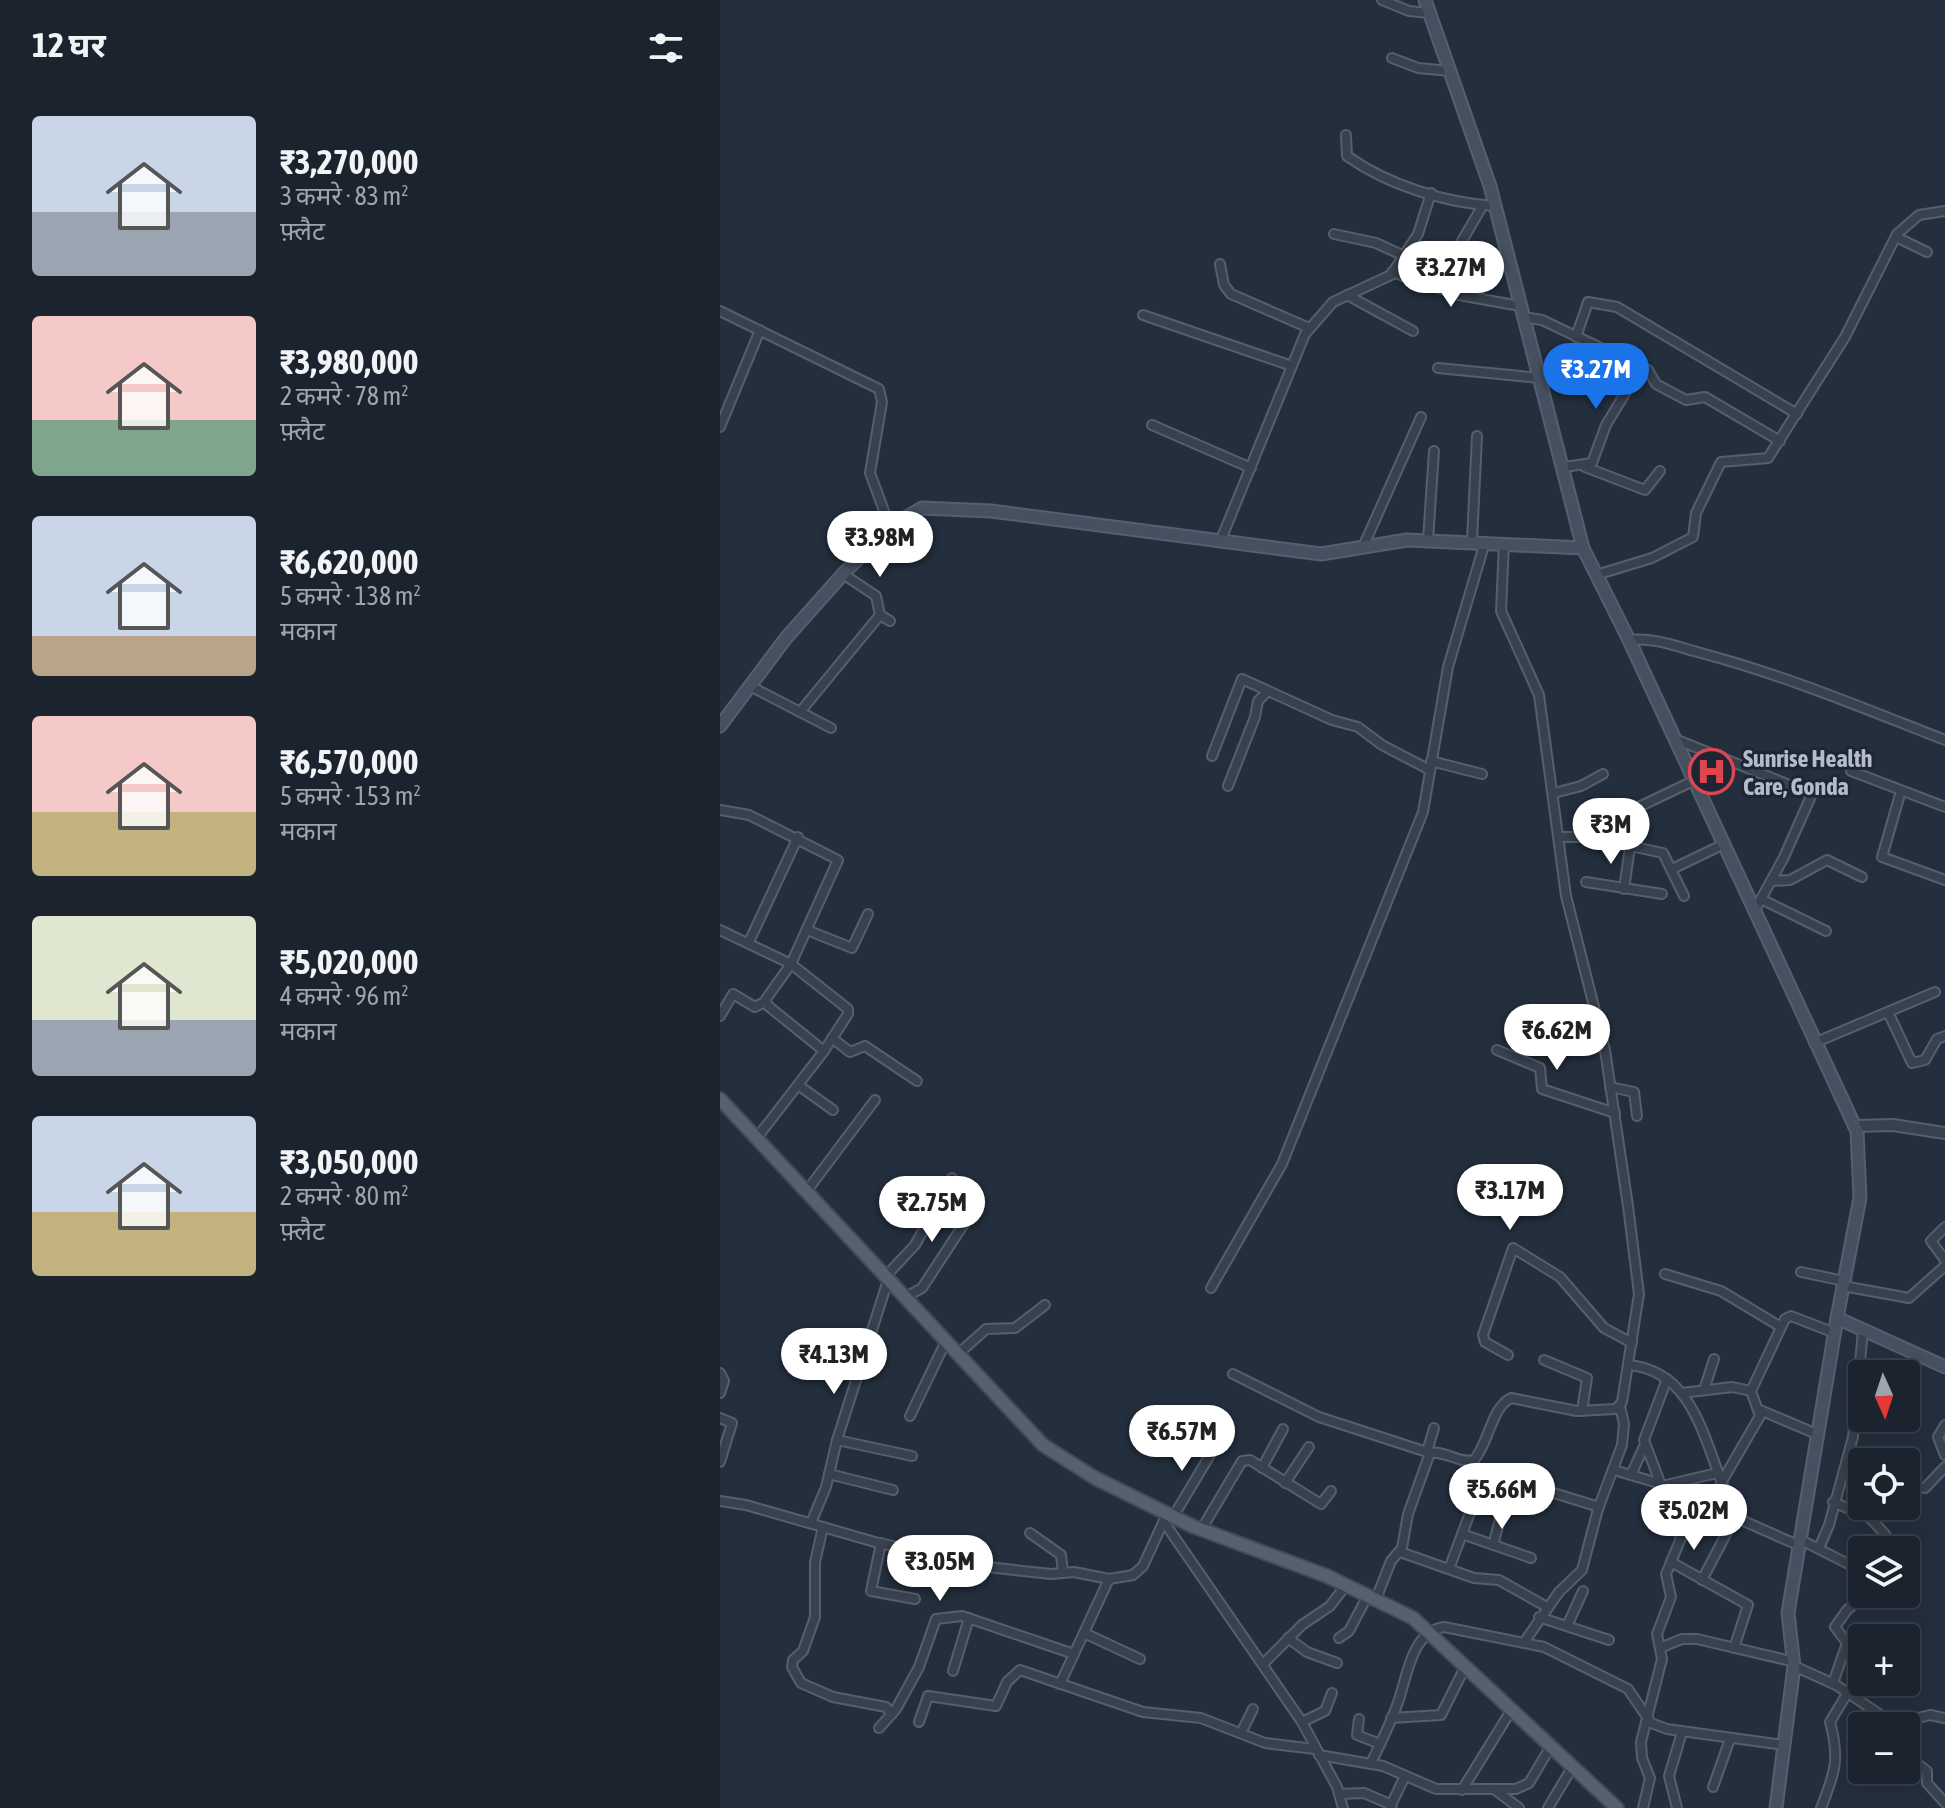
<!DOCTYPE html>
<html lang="hi">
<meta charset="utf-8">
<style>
body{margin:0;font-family:"Asap Condensed","Noto Sans Devanagari",sans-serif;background:#242b36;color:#f1f3f6;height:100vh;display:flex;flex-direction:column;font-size:30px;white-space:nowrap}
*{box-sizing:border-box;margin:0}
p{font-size:26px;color:#a0a4aa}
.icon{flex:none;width:44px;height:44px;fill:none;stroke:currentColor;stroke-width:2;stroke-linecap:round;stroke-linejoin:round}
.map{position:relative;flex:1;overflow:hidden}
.drawer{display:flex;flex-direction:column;background:#1b232e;width:720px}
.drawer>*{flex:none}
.needle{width:52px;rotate:177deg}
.fabs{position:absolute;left:1128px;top:1360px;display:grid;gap:16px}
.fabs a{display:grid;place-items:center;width:72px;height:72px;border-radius:8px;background:#1b232e;box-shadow:0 4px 20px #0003,0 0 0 2px #39404a;font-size:40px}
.price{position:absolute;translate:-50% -68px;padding:0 18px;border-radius:28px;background:#fff;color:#222;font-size:26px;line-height:52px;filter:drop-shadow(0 2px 4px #0008)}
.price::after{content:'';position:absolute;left:50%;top:48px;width:24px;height:18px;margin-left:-12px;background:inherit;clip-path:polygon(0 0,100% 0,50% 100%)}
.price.on{background:#1a73e8;color:#fff}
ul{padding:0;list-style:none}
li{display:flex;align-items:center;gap:24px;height:200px;padding:0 32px}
li span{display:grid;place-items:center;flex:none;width:224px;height:160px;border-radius:8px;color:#555}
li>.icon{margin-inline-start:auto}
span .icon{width:96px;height:96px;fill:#fffc;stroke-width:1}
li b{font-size:34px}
h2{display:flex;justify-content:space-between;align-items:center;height:96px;padding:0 32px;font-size:34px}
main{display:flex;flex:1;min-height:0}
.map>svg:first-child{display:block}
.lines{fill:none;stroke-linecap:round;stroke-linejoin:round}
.minor-casing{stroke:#565f6c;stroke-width:12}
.tertiary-casing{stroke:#565f6c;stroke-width:14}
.secondary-casing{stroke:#565f6c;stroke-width:15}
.primary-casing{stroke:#414a57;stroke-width:16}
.minor{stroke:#38414e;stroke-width:8}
.tertiary{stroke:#38414e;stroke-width:10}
.secondary{stroke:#465061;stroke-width:11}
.primary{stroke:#56606e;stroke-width:12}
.labels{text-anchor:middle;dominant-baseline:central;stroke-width:6;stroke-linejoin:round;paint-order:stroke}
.poi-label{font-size:24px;font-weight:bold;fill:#b4bcc9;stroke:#1d2633;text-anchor:start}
</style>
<main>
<section class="drawer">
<h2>12 घर<svg class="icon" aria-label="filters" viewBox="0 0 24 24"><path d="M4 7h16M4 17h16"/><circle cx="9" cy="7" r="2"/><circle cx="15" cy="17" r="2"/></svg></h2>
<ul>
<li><span style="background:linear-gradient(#c9d6e8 60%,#9aa5b1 0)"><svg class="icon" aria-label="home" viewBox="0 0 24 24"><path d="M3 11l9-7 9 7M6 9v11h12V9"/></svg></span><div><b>₹3,270,000</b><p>3 कमरे · 83 m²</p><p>फ़्लैट</p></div></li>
<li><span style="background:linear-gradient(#f6c9c9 65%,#7fa58c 0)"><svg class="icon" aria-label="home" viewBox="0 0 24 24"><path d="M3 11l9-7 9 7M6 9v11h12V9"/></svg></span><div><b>₹3,980,000</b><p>2 कमरे · 78 m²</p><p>फ़्लैट</p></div></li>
<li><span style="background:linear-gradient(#c9d6e8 75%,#b9a48a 0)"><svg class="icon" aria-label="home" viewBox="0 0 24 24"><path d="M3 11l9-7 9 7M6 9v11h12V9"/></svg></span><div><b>₹6,620,000</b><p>5 कमरे · 138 m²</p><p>मकान</p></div></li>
<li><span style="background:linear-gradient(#f6c9c9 60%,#c2b280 0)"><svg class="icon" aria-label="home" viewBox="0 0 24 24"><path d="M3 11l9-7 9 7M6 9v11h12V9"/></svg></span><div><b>₹6,570,000</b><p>5 कमरे · 153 m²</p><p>मकान</p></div></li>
<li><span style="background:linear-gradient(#dfe7d0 65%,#9aa5b1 0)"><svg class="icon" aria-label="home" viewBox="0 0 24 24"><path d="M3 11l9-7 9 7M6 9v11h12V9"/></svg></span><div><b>₹5,020,000</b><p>4 कमरे · 96 m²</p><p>मकान</p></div></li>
<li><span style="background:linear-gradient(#c9d6e8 60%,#c2b280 0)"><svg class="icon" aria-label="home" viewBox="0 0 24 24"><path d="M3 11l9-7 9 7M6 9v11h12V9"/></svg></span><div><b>₹3,050,000</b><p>2 कमरे · 80 m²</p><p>फ़्लैट</p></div></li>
</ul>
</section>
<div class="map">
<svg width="1225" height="1808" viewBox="0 0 1225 1808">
<rect width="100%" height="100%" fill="#242f3e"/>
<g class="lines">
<defs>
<g id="minor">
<path d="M662 0 689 11 709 13"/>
<path d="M672 58 698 68 730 71"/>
<path d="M626 135 627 156C668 185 725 203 775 206"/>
<path d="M614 234 656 243 684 256"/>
<path d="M1176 237 1207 252"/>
<path d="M735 253 763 205"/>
<path d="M500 264 504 285 511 294 589 328"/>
<path d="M672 272 739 295 800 306"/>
<path d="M627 295 693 331"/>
<path d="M0 311 159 389 162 402 150 473 170 527"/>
<path d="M423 315 572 366"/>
<path d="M803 317 822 320 921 367 928 370 936 384 966 400 985 397 1060 441"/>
<path d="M856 337 868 302 897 307 1077 414"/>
<path d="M718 368 820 378"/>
<path d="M432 425 531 468"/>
<path d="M0 427 40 330"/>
<path d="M844 467 872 463 886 425 921 367"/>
<path d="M865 467 925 490 940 471"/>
<path d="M708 540 714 451"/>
<path d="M752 541 757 436"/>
<path d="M500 542 585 334 613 302 671 275 698 234 711 193"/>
<path d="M643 547 701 417"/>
<path d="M123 574 156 596 160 615 170 621"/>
<path d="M876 575 932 558 973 537 976 513 1001 462 1048 458 1125 337 1177 234 1199 215 1225 211"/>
<path d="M909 640C934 637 958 647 981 653 1067 676 1143 708 1225 740"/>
<path d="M30 686 111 728"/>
<path d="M80 712 160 615"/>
<path d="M955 739 1092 794 1064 857 1034 912"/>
<path d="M492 756 522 679 612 720 638 727 662 745 710 770"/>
<path d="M711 761 762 774"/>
<path d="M1131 771 1225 807"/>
<path d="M508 786 535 717 538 701 548 691"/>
<path d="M1181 791 1162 857 1225 880"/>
<path d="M834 793 861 786 883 774"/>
<path d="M0 810 29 815 118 860 71 964 128 1009V1014L104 1051 36 1139"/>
<path d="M841 837H868L943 853 964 896"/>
<path d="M899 845 906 813 973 781"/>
<path d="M952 869 1002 845"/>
<path d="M1051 881 1070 880 1107 860 1142 877"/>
<path d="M866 882 942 894"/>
<path d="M904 889 910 847"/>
<path d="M1041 899 1106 931"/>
<path d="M0 930 71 964 46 999 47 1005 104 1051"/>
<path d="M87 930 132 948 148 914"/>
<path d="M29 942 78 837"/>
<path d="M1168 1012 1192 1063 1205 1060 1217 1039 1225 1036"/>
<path d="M0 1016 13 994 35 1007 46 1001"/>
<path d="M112 1038 130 1052 145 1046 197 1081"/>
<path d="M1094 1043 1215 992"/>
<path d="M777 1050 820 1068 822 1089 895 1113"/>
<path d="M78 1085 113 1110"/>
<path d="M890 1087 914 1092 917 1116"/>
<path d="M86 1192 155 1100"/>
<path d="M1225 1227 1211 1241 1225 1260"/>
<path d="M1081 1272 1124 1281"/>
<path d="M945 1274 1001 1291 1061 1327"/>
<path d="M165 1277 195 1245 232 1178"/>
<path d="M1123 1286 1189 1298 1225 1266"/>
<path d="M491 1288 562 1164 703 812 728 667 765 542"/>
<path d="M184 1298 202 1288 255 1207"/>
<path d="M237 1355 266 1329 295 1328 325 1305"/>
<path d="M788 1355 765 1342 763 1335 793 1248 840 1277 884 1328 912 1343"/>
<path d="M824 1360 867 1378 862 1411"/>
<path d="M908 1365C985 1371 986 1467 1019 1519L1080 1546"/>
<path d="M0 1373 4 1381 0 1393"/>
<path d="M513 1374 599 1417 710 1453"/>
<path d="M984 1390 994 1359"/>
<path d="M962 1393 1012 1387 1031 1391"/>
<path d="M1040 1410 1099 1435"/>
<path d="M190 1416 225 1343"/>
<path d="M0 1418 12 1423 0 1462"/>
<path d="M1225 1425 1218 1437 1225 1455"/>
<path d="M117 1440 192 1456"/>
<path d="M707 1452 714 1428"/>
<path d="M542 1468 563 1429"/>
<path d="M894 1470 941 1484"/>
<path d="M109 1474 173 1490"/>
<path d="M911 1475 925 1444"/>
<path d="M565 1483 589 1447"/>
<path d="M1001 1483 1040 1416 1031 1391 1065 1319 1071 1316 1115 1333"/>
<path d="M942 1486 997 1473"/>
<path d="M1186 1494 1193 1487 1205 1488 1225 1467"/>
<path d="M0 1501 26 1505 155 1542 267 1567 331 1574 354 1572 389 1579 413 1575 423 1566 447 1514"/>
<path d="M1113 1502 1150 1518 1176 1506"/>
<path d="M453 1517 496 1445"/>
<path d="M1150 1518 1165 1534 1162 1550"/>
<path d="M444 1522 582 1722 617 1787 623 1808"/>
<path d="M91 1523 106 1487 117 1440 168 1280"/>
<path d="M103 1527 95 1562V1617L83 1651 73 1660 72 1667 81 1683 113 1697 166 1707 172 1714"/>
<path d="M481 1530 522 1461 530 1460 601 1504 611 1491"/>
<path d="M310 1533 341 1555 343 1573"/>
<path d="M742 1534 811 1558"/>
<path d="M1081 1540 1142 1571"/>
<path d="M161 1543 151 1591 195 1599"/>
<path d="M773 1545 791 1479"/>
<path d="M1099 1548 1109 1525 1133 1437 1143 1330"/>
<path d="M1185 1550 1186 1548"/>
<path d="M680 1552 754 1578 779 1580 827 1607"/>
<path d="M951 1562 1028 1605 1014 1648"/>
<path d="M729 1569 763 1478 769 1473 879 1507"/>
<path d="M982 1580 1016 1515"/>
<path d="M656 1599 671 1561 682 1548 688 1514 710 1453C725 1450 739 1464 754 1460 769 1443 771 1408 791 1398L857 1411 896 1409 902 1402 919 1294 908 1206 885 1050 846 896 819 695 781 611 784 543"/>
<path d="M819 1617 889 1640"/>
<path d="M847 1626 863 1591"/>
<path d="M364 1633 420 1659"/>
<path d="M568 1638 587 1652 617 1663"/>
<path d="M619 1638 629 1631 648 1595"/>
<path d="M805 1641 839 1592 862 1570 878 1509 902 1445 904 1424 900 1406"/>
<path d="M940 1648 962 1639H977L1075 1662"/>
<path d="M543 1664 582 1625 610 1606 626 1585"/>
<path d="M1074 1666 1116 1685 1174 1724 1210 1715 1225 1718"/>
<path d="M233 1671 249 1618"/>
<path d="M1113 1683 1127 1643 1115 1627 1127 1610 1147 1594"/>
<path d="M340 1684 389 1579"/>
<path d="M671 1718 721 1715 746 1665"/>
<path d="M639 1719 637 1735 660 1744"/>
<path d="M199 1722 208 1696 276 1706 287 1682 300 1670 423 1712 481 1718 545 1743 595 1749"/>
<path d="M582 1722 605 1711 612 1693"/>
<path d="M159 1728 176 1709 199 1667 216 1619 242 1616 354 1654"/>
<path d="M521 1733 533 1709"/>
<path d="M599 1755 663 1766 716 1789H796L809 1783 831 1746"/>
<path d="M1186 1755 1207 1771V1783L1225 1803"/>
<path d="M651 1763C660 1744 670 1725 677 1705 687 1680 690 1632 724 1627L824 1647 908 1689 931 1723 947 1729 1064 1745"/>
<path d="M993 1787 1010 1739"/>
<path d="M774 1789 799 1808"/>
<path d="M742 1790 792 1709"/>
<path d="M619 1794 644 1793 672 1805"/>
<path d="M670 1807 685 1776"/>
<path d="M828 1808 853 1766"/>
<path d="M923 1808 930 1778 922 1758 921 1742 942 1659 937 1634 951 1597 946 1574 961 1538 924 1440 947 1379"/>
<path d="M957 1808 949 1776 962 1732"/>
<path d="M1101 1808C1115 1773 1120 1758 1110 1722L1128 1692"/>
</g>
<path id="tertiary" d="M1134 1126 1173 1125 1225 1133"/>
<g id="secondary">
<path d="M705 0 770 186 863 548 909 640 1137 1131 1140 1198 1117 1318 1225 1367"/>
<path d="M0 726 66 638 123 574 170 527 202 508 271 511 601 554 687 540 863 548"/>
<path d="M1056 1808 1074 1666 1068 1613 1117 1318"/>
</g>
<path id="primary" d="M0 1099 323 1445 375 1478 472 1526 607 1576 693 1618 897 1808"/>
</defs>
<use href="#minor" class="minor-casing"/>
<use href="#tertiary" class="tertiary-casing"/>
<use href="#secondary" class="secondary-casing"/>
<use href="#primary" class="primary-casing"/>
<use href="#minor" class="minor"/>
<use href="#tertiary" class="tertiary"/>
<use href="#secondary" class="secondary"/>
<use href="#primary" class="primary"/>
</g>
<defs>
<symbol id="hospital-ring" viewBox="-11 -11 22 22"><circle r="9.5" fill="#1d2633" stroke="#e0444e" stroke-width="1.5"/><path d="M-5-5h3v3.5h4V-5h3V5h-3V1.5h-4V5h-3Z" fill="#e0444e"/></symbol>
</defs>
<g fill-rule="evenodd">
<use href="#hospital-ring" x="966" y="746" width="51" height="51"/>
</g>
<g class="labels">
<g class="poi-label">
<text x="1023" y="758">Sunrise Health<tspan x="1023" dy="28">Care, Gonda</tspan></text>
</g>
</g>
</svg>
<div class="fabs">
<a><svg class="needle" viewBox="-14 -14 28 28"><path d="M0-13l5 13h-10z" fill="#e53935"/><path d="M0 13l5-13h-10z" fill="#a0a4aa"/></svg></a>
<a><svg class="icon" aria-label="locate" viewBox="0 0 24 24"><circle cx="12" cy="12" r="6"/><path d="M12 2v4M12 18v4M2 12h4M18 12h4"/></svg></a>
<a><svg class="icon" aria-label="layers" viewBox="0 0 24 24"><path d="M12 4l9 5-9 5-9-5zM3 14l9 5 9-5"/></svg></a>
<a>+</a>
<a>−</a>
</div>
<b class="price" style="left:731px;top:309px">₹3.27M</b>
<b class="price on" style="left:876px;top:411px">₹3.27M</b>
<b class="price" style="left:160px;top:579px">₹3.98M</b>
<b class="price" style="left:891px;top:866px">₹3M</b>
<b class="price" style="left:837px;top:1072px">₹6.62M</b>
<b class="price" style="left:790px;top:1232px">₹3.17M</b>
<b class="price" style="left:212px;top:1244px">₹2.75M</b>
<b class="price" style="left:114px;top:1396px">₹4.13M</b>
<b class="price" style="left:462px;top:1473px">₹6.57M</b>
<b class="price" style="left:782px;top:1531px">₹5.66M</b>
<b class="price" style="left:974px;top:1552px">₹5.02M</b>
<b class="price" style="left:220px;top:1603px">₹3.05M</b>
</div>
</main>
